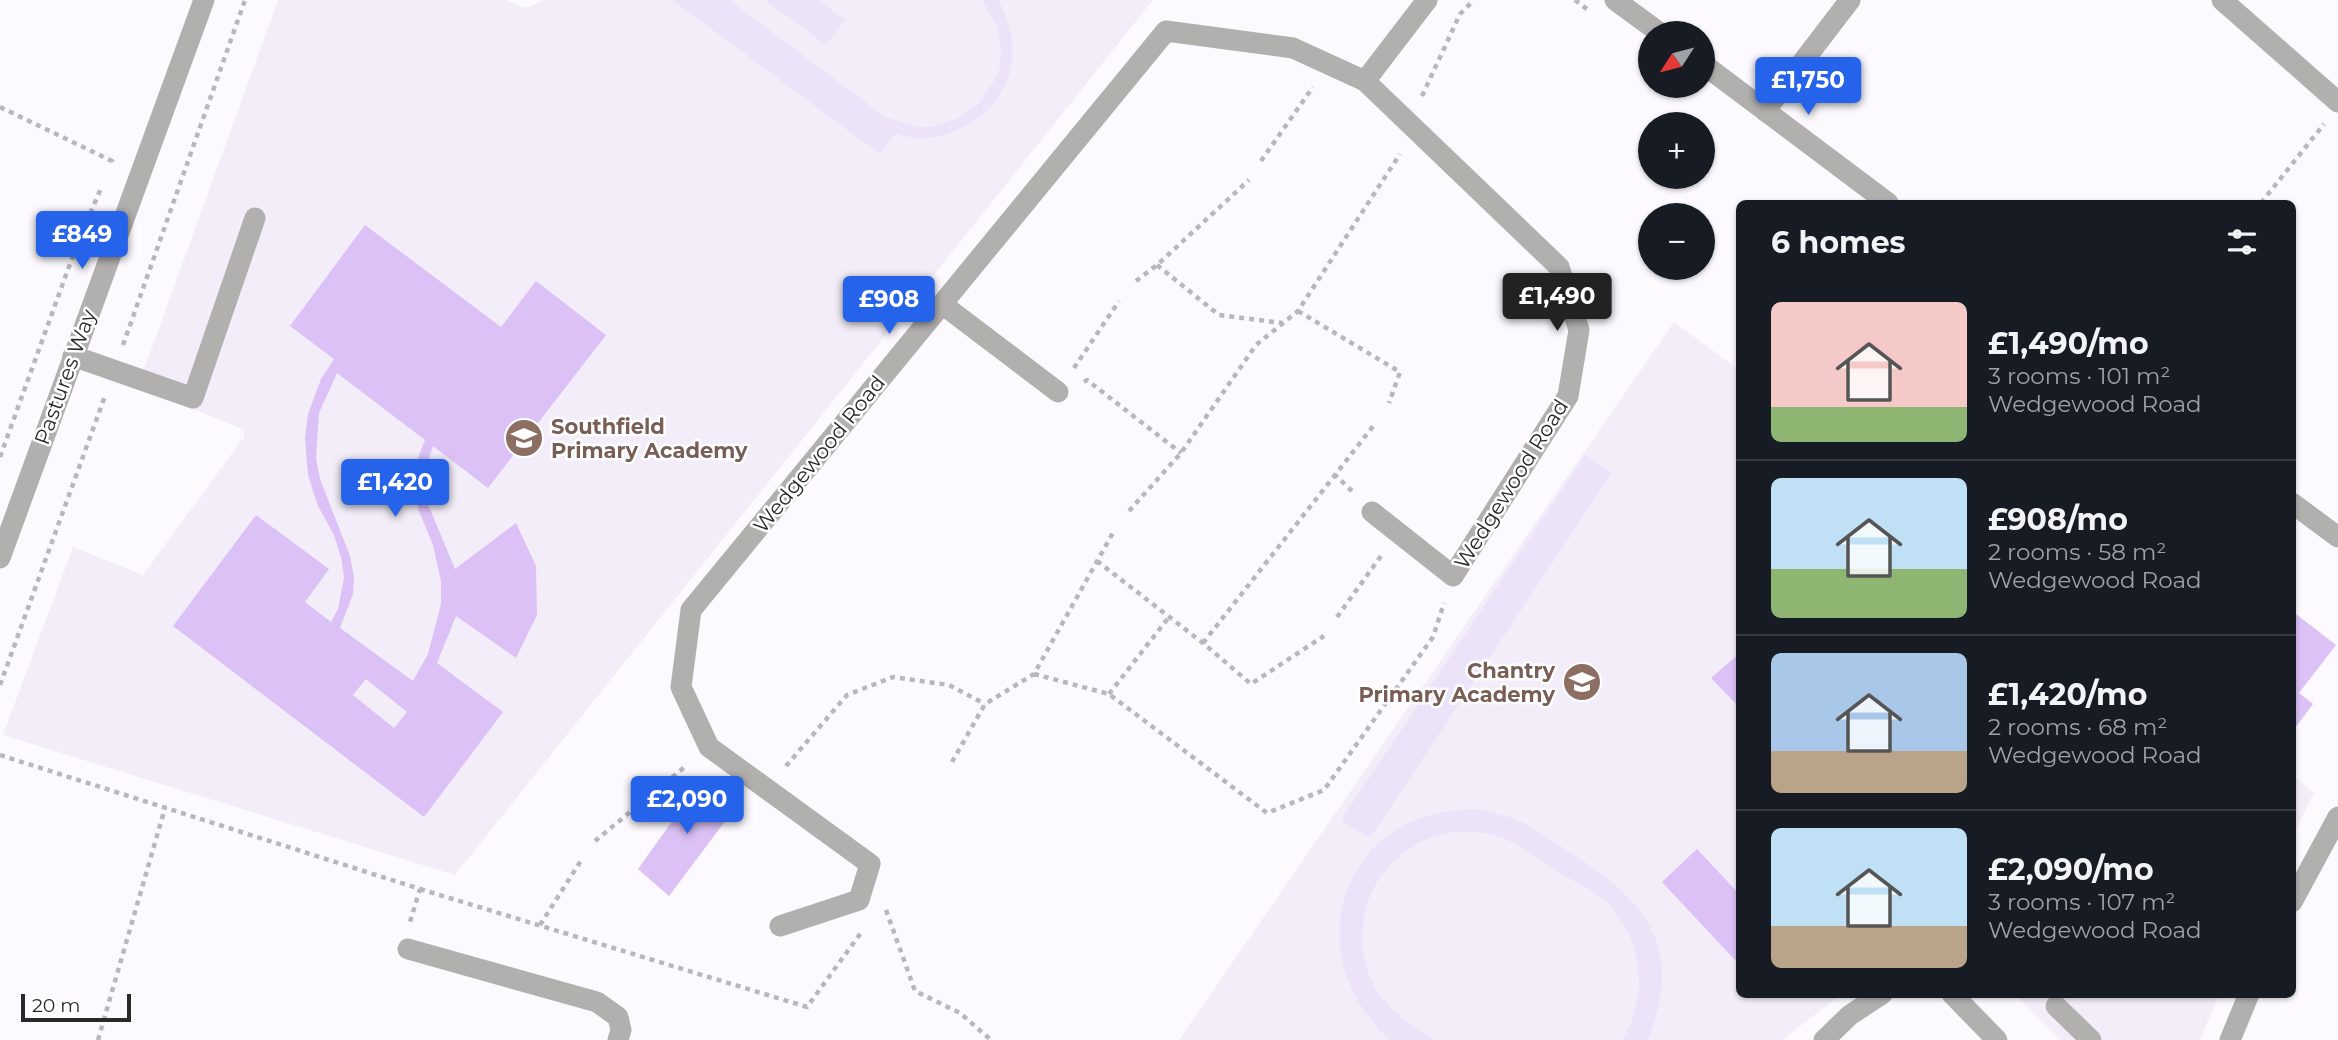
<!DOCTYPE html>
<meta charset="utf-8">
<style>
body{margin:0;font-family:Montserrat,sans-serif;background:#20242c;color:#f1f3f6;height:100vh;display:flex;flex-direction:column;font-size:26px;white-space:nowrap}
*{box-sizing:border-box;margin:0}
p{font-size:23px;color:#9ea1a6}
.icon{flex:none;width:38px;height:38px;fill:none;stroke:currentColor;stroke-width:2;stroke-linecap:round;stroke-linejoin:round}
.map{position:relative;flex:1;overflow:hidden}
.details{position:absolute;left:1736px;top:200px;width:560px;height:798px;display:flex;flex-direction:column;background:#171b24;border-radius:10px;box-shadow:0 2px 5px #0004}
.details>*{flex:none}
.needle{width:46px;rotate:234deg}
.buttons{position:absolute;left:1638px;top:21px;display:grid;gap:14px}
.buttons a{display:grid;place-items:center;width:77px;height:77px;border-radius:50%;background:#171b24;box-shadow:0 2px 5px #0004;font-size:35px}
.scale{position:absolute;left:21px;bottom:18px;width:110px;box-sizing:border-box;padding-left:7px;border:4px solid #2a292a;border-top:0;font-size:19px;line-height:24px;white-space:nowrap;color:#2a292a;-webkit-text-stroke:5px #fff;paint-order:stroke}
.price{position:absolute;translate:-50% -60px;padding:0 16px;border-radius:7px;background:#2563eb;color:#fff;font-size:23px;line-height:46px;filter:drop-shadow(0 2px 4px #0008)}
.price::after{content:'';position:absolute;left:50%;top:42px;width:21px;height:16px;margin-left:-10px;background:inherit;clip-path:polygon(0 0,100% 0,50% 100%)}
.price.active{background:#222;color:#fff}
ul{padding:0;list-style:none}
li{display:flex;align-items:center;gap:21px;height:175px;padding:0 35px}
li+li{border-top:2px solid #363941}
li span{display:grid;place-items:center;flex:none;width:196px;height:140px;border-radius:10px;color:#555}
li>.icon{margin-inline-start:auto}
span .icon{width:84px;height:84px;fill:#fffc;stroke-width:1}
li b{font-size:30px}
h2{display:flex;justify-content:space-between;align-items:center;height:84px;padding:0 35px;font-size:30px}
.map>svg:first-child{display:block}
.built{fill:#f2edf8}
.green{fill:#ede3f9}
.building{fill:#dbc1f6;fill-rule:evenodd}
.lines{fill:none;stroke-linecap:round;stroke-linejoin:round}
.path{stroke:#b8b7ba;stroke-width:4.5;stroke-dasharray:5 5;stroke-linecap:butt}
.minor{stroke:#b1b0ae;stroke-width:21}
.labels{text-anchor:middle;dominant-baseline:central;stroke-width:5;stroke-linejoin:round;paint-order:stroke}
.street-label{font-size:21px;fill:#2a292a;stroke:#fff}
.education-label{font-size:21px;font-weight:bold;fill:#785e54;stroke:#fff;text-anchor:start}
</style>
<div class="map">
<svg width="2338" height="1040" viewBox="0 0 2338 1040">
<rect width="100%" height="100%" fill="#fcfafe"/>
<g class="built">
<path d="M278 0H507L525 8 545 0H1153L455 875 3 735 73 547 143 575 244 437V430L138 386Z"/>
<path d="M1674 322 1739 370 1740 994H1842L1782 1040H1179Z"/>
<path d="M2293 776 2314 792 2293 836Z"/>
<path d="M2015 994H2219L2200 1040H2061Z"/>
</g>
<g class="green">
<path d="M672 0H729L885 117 918 127H931L956 119 979 104 999 73 1001 51 997 26 982 0H998C1026 49 1013 101 963 127 940 139 921 142 896 133L880 154Z"/>
<path d="M765 0H818L845 20 826 45Z"/>
<path d="M1585 455 1612 473 1370 838 1341 820Z"/>
<path d="M1477 809 1510 817 1526 824C1613 881 1696 919 1648 1040H1622C1649 997 1644 939 1607 903 1595 891 1576 883 1562 874 1540 860 1518 841 1493 835 1431 818 1368 863 1363 926 1358 984 1388 1011 1433 1040H1391C1325 985 1319 883 1394 831 1419 814 1447 811 1477 809Z"/>
</g>
<g class="building">
<path d="M365 225 501 327 536 281 606 335 488 488 433 446 428 461 424 481 427 502 455 569 516 523 536 566 537 615 516 658 456 616 437 663 503 712 424 817 173 626 256 515 329 569 305 602 331 622 338 609 344 578 342 561 334 535 318 506 308 475 305 438 308 414 321 379 334 359 290 326ZM337 373 425 440 418 458 414 485 419 511 433 545 441 581V604L428 654 413 681 340 628 353 594 354 578 350 556 320 479 316 458 319 413ZM366 679 407 712 394 728 353 695Z"/>
<path d="M2292 611 2336 645 2299 693 2313 704 2292 732Z"/>
<path d="M1740 653V708L1711 678Z"/>
<path d="M703 778 738 804 669 896 638 869Z"/>
<path d="M1697 849 1740 895V955L1735 960 1662 882Z"/>
</g>
<g class="lines">
<g class="path">
<path d="M1575 0 1588 10"/>
<path d="M1422 96 1460 14 1474 0"/>
<path d="M0 107 112 161 110 165"/>
<path d="M1261 161 1313 87"/>
<path d="M2261 203 2324 124"/>
<path d="M1157 265 1219 315 1282 323"/>
<path d="M1136 281 1157 265 1249 180"/>
<path d="M1298 311 1400 372 1389 403"/>
<path d="M123 345 245 0"/>
<path d="M1074 368 1119 301"/>
<path d="M1084 382 1087 380 1181 453"/>
<path d="M0 457 79 239 102 186"/>
<path d="M1352 491 1335 475 1374 425"/>
<path d="M1129 511 1181 453 1256 345 1298 311 1400 154"/>
<path d="M1097 561 1203 643 1251 684 1324 636"/>
<path d="M1337 617 1381 556"/>
<path d="M1203 643 1335 475"/>
<path d="M1034 674 1109 694 1267 813 1324 790 1433 637 1444 603"/>
<path d="M0 685 105 396"/>
<path d="M1109 694 1169 617"/>
<path d="M0 755 420 889 410 922"/>
<path d="M952 762 985 704 1034 674 1114 531"/>
<path d="M786 766 847 695 893 677 949 685 985 704"/>
<path d="M595 841 687 765"/>
<path d="M420 889 807 1007 863 930"/>
<path d="M886 910 915 991 960 1013 991 1040"/>
<path d="M540 925 582 859"/>
<path d="M98 1040 165 808"/>
</g>
<g class="minor">
<path d="M1615 0 1660 33"/>
<path d="M2222 0 2338 102"/>
<path d="M1703 64 1888 203"/>
<path d="M1365 81 1559 267 1579 330 1568 396 1453 576 1372 512"/>
<path d="M1765 111 1850 0"/>
<path d="M942 304 1058 392"/>
<path d="M73 356 193 398 255 218"/>
<path d="M2292 503 2338 537"/>
<path d="M0 558 204 0"/>
<path d="M2292 902 2338 817"/>
<path d="M780 926 859 900 870 864 709 747 681 687 691 610 1166 31 1293 48 1365 81 1427 0"/>
<path d="M408 949 597 1002 618 1017 621 1030 618 1040"/>
<path d="M1952 994 1997 1040"/>
<path d="M2056 1006 2091 1040"/>
<path d="M1824 1040 1850 1015 1882 994"/>
<path d="M2230 1040 2249 994"/>
</g>
</g>
<defs>
<symbol id="school-disc" viewBox="-11 -11 22 22"><circle r="9.5" fill="#8d6e63" stroke="#fff"/><path d="M0-5L7-2L0 1L-7-2ZM-4 1L0 2.5L4 1V4Q0 6-4 4Z" fill="#fff"/></symbol>
</defs>
<g fill-rule="evenodd">
<use href="#school-disc" x="502" y="416" width="44" height="44"/>
<use href="#school-disc" x="1560" y="660" width="44" height="44"/>
</g>
<g class="labels">
<g class="street-label">
<text transform="translate(65 377) rotate(-70)">Pastures Way</text>
<text transform="translate(819 454) rotate(-51)">Wedgewood Road</text>
<text transform="translate(1511 484) rotate(-58)">Wedgewood Road</text>
</g>
<g class="education-label">
<text x="551" y="426">Southfield<tspan x="551" dy="24">Primary Academy</tspan></text>
<text x="1555" y="670" text-anchor="end">Chantry<tspan x="1555" dy="24">Primary Academy</tspan></text>
</g>
</g>
</svg>
<div class="buttons">
<a><svg class="needle" viewBox="-14 -14 28 28"><path d="M0-13l5 13h-10z" fill="#e53935"/><path d="M0 13l5-13h-10z" fill="#9ea1a6"/></svg></a>
<a>+</a>
<a>−</a>
</div>
<div class="scale">20 m</div>
<b class="price" style="left:1808px;top:117px">£1,750</b>
<b class="price" style="left:82px;top:271px">£849</b>
<b class="price active" style="left:1557px;top:333px">£1,490</b>
<b class="price" style="left:889px;top:336px">£908</b>
<b class="price" style="left:395px;top:519px">£1,420</b>
<b class="price" style="left:687px;top:836px">£2,090</b>
<section class="details">
<h2>6 homes<svg class="icon" aria-label="filters" viewBox="0 0 24 24"><path d="M4 7h16M4 17h16"/><circle cx="9" cy="7" r="2"/><circle cx="15" cy="17" r="2"/></svg></h2>
<ul>
<li><span style="background:linear-gradient(#f6c9c9 75%,#8fb573 0)"><svg class="icon" aria-label="home" viewBox="0 0 24 24"><path d="M3 11l9-7 9 7M6 9v11h12V9"/></svg></span><div><b>£1,490/mo</b><p>3 rooms · 101 m²</p><p>Wedgewood Road</p></div></li>
<li><span style="background:linear-gradient(#bfe0f5 65%,#8fb573 0)"><svg class="icon" aria-label="home" viewBox="0 0 24 24"><path d="M3 11l9-7 9 7M6 9v11h12V9"/></svg></span><div><b>£908/mo</b><p>2 rooms · 58 m²</p><p>Wedgewood Road</p></div></li>
<li><span style="background:linear-gradient(#a9c7e8 70%,#b9a48a 0)"><svg class="icon" aria-label="home" viewBox="0 0 24 24"><path d="M3 11l9-7 9 7M6 9v11h12V9"/></svg></span><div><b>£1,420/mo</b><p>2 rooms · 68 m²</p><p>Wedgewood Road</p></div></li>
<li><span style="background:linear-gradient(#bfe0f5 70%,#b9a48a 0)"><svg class="icon" aria-label="home" viewBox="0 0 24 24"><path d="M3 11l9-7 9 7M6 9v11h12V9"/></svg></span><div><b>£2,090/mo</b><p>3 rooms · 107 m²</p><p>Wedgewood Road</p></div></li>
</ul>
</section>
</div>
